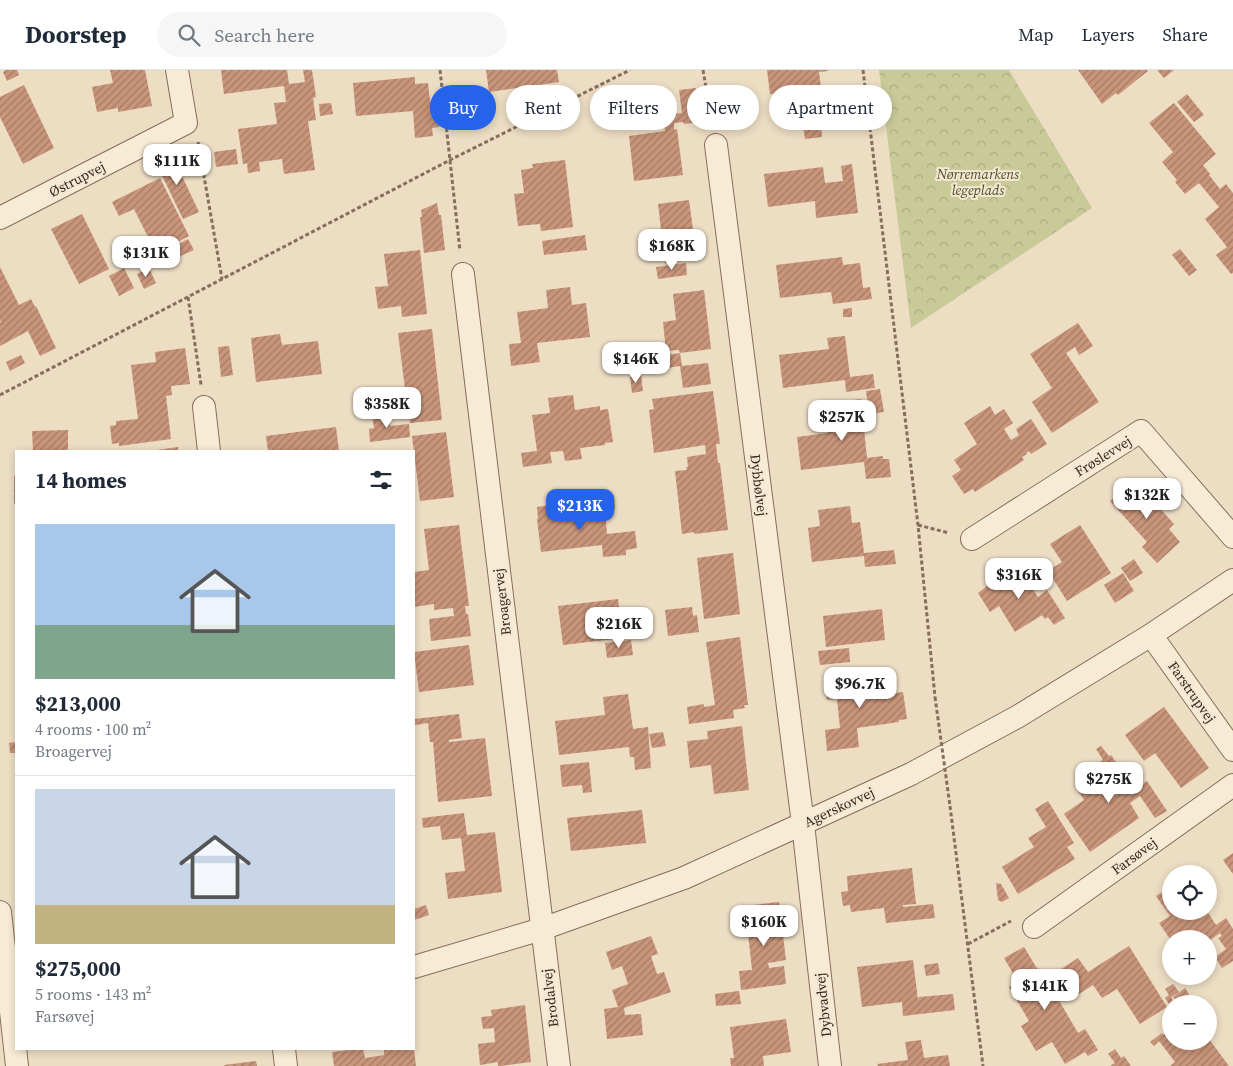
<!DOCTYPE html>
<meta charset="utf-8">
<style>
body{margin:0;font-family:"Source Serif 4",serif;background:#f6f6f7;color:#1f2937;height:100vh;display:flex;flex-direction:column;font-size:19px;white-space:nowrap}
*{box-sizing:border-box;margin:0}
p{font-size:16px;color:#747a83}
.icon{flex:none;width:28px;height:28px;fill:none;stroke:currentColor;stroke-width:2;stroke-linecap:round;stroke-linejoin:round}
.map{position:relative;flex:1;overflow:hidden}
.sheet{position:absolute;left:15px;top:380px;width:400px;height:600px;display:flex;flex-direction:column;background:#fff;border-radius:0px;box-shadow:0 2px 8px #0003}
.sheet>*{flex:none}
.guide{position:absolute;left:430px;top:15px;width:475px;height:45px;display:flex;gap:10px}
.tools{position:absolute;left:1162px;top:795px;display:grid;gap:10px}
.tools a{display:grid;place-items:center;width:55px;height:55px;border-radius:50%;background:#fff;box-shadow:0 2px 8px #0003;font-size:25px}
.price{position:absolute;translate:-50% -42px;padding:0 11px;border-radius:10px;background:#fff;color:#222;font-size:16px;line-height:32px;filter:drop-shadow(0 1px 2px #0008)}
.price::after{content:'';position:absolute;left:50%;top:30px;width:15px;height:11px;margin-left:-8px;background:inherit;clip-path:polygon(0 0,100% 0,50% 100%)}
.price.selected{background:#2563eb;color:#fff}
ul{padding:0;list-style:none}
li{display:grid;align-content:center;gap:10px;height:265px;padding:0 20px}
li+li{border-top:1px solid #e0e1e3}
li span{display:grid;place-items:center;height:155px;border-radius:0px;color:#555}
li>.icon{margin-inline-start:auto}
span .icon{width:90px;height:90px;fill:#fffc;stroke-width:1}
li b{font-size:21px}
h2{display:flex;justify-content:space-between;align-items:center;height:60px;padding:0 20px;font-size:21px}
.tag{padding:0 18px;border-radius:22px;background:#fff;box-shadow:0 2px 8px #0003;font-size:18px;line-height:45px}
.tag.selected{background:#2563eb;color:#fff}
header{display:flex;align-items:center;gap:30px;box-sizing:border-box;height:70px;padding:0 25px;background:#fff;border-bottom:1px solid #e0e1e3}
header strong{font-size:24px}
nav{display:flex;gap:28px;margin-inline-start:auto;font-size:18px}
.search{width:350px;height:45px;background:#f6f6f7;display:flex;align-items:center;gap:12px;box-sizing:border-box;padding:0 18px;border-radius:28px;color:#747a83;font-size:19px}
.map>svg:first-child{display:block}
.park{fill:url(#park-crowns)}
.building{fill:url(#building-hatch)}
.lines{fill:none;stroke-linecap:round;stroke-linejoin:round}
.minor-casing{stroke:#866e5b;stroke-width:24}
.path{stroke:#866e5b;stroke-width:3;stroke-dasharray:4 2.5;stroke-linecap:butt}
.minor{stroke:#f7ebd6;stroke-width:22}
.path-bridge{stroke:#866e5b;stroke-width:3;stroke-dasharray:4 2.5;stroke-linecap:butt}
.labels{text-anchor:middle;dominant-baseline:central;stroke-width:4;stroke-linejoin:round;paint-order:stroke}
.park-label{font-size:14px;font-style:italic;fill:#4a5226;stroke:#f4e8d3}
.street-label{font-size:14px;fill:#36281e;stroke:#f4e8d3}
</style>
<header>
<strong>Doorstep</strong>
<div class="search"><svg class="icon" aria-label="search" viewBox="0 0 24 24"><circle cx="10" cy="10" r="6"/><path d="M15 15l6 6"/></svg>Search here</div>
<nav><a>Map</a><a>Layers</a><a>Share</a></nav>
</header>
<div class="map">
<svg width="1233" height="996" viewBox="0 0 1233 996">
<defs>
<pattern id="park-crowns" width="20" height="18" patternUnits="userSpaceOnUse" patternTransform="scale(1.25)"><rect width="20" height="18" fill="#c8ca98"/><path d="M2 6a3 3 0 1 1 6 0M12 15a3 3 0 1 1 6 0" fill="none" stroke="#acae83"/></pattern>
<pattern id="building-hatch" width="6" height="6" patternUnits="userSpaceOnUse" patternTransform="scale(1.25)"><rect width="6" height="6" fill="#c9957b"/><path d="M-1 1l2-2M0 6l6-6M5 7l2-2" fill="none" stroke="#a47a64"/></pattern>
</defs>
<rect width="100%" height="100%" fill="#ecddc3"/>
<path class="park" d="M879 0H1009L1092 138 911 258Z"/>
<g class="building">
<path d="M6 0H17L19 5 7 11 3 2Z"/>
<path d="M110 0H145L152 36 118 42V38L97 42 92 17 113 13Z"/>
<path d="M221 0H287L289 14 305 12 303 0H312L316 27 313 28 316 50 308 51 315 100 284 104 282 89 259 92 260 101 248 103 247 93 243 94 238 59 277 54 274 33 286 32 284 16 224 24Z"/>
<path d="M486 0H557L559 12 489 22Z"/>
<path d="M767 0H828V1L819 2 821 18 770 24Z"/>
<path d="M1078 0H1147L1148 1 1118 25 1116 23 1102 34Z"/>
<path d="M1157 0H1174L1164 8Z"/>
<path d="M415 7V14L428 13 430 31 437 30 439 57 432 58 433 66 415 68 413 41 356 46 353 13Z"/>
<path d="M24 15 54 78 23 94 0 47V27Z"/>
<path d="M696 18 700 52 684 54 683 52 674 53V60L677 59 683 105 634 111 629 66 665 61 663 45 682 43 679 20Z"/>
<path d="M1187 24 1204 45 1194 52 1177 32Z"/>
<path d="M331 33 333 44 320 46 319 34Z"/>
<path d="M1174 33 1216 84 1203 95 1210 104 1209 105 1220 119 1226 114 1233 123V203L1231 204 1216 185 1227 177 1205 149 1219 137 1199 113 1185 124 1175 112 1177 110 1162 92 1173 82 1149 53Z"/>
<path d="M823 34 825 54H821L822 67 805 69 803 56 796 57 794 37Z"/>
<path d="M236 79 238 94 216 97 214 82Z"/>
<path d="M171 83 199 142 183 149 155 91Z"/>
<path d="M565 90 573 157 541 161 540 154 518 156 514 124 524 123 521 100 533 98 532 94Z"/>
<path d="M852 94 858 143 816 148 815 131 768 137 764 104 823 97 825 113 843 111 841 96Z"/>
<path d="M160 108 189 166 156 183 134 139 119 146 112 132Z"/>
<path d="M689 130 697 189 665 193 658 134Z"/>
<path d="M437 133 439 145H441L445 180 424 183 420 147H422L421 140Z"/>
<path d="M82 144 109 199 79 214 51 159Z"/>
<path d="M585 165 587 180 544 185 542 171Z"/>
<path d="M188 169 194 180 176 188 171 178Z"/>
<path d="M1180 179 1197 200 1189 206 1172 185Z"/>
<path d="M420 180 427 244 402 247 401 236 378 239 375 217 388 216 384 184Z"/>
<path d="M842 187 843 195 860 193 863 218 870 217 872 229 833 234 831 222 780 228 776 195Z"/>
<path d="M686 193 687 205 658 209 656 197Z"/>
<path d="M0 197 19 235 31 229 35 237 36 236 56 278 40 286 28 261 0 276V253L1 252 0 250Z"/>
<path d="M124 198 134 218 119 226 109 206Z"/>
<path d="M149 198 156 213 144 219 137 204Z"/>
<path d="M570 217 572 235 586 233 590 267 537 273 540 292 511 296 509 274 521 273 517 242 548 238 546 220Z"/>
<path d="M704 220 711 279 680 283 679 280 666 281 663 252 676 250 673 224Z"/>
<path d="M852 238V247H843V239Z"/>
<path d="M1078 253 1093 276 1079 285 1075 277 1066 283 1099 332 1052 363 1032 332 1052 318 1030 284Z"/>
<path d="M432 259 442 350 410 353 408 335H407L398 263Z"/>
<path d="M280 264 282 275 318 271 322 304 256 312 251 268Z"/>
<path d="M845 266 850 307 873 304 875 318 846 322 845 310 783 318 779 285 829 279 827 268Z"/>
<path d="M229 276 233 305 221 307 218 277Z"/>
<path d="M185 278 190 314 171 316 172 325 166 326 171 369 119 376V373L112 374 110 356 116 355V351L138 349 131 295 156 292 155 282Z"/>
<path d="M680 283 682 296 708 293 711 314 683 318 680 296 655 300 653 287Z"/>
<path d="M21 285 25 293 10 301 6 292Z"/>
<path d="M641 305 643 321 632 323 630 307Z"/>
<path d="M880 319 884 342 869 344 866 321Z"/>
<path d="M713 321 720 374H716L718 393H720L728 460 694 464V462L682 464 675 401 687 400 686 397H688L687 387 706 384 705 375 654 383 649 340 654 339 652 329Z"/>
<path d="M573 325 575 340 600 336V340L608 339 613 372 605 373V375L580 378 582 389 565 391 563 381 550 382 552 393 523 397 521 383 537 381 532 345 550 343 548 328Z"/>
<path d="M861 329 867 388 883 386V389H889L891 407 866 409 864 392 801 400 797 367 828 363 824 334Z"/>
<path d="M990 336 995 345 1004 339 1013 353 1004 359 1011 370 1019 365 1016 359 1031 349 1047 374 1031 384 1029 381 1026 383 1027 384 1022 387 1024 390 975 422 973 419 964 424 952 406 961 400 954 390 977 374 964 353Z"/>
<path d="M388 343 390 356 409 354 410 367 370 372 369 359 374 358 372 345Z"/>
<path d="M336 357 339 381H268L266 366Z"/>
<path d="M68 360V381H33L32 361Z"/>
<path d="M446 362 454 427 420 431 412 366Z"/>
<path d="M178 377V381H157V380Z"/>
<path d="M16 405V434H14V406Z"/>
<path d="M1135 410 1174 454 1169 459 1180 472 1157 493 1142 477 1147 472 1110 431Z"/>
<path d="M614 425 615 440 606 441 604 426Z"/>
<path d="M571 432 572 445 605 441 607 464 635 461 637 478 626 480V485L603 487 602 475 541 482 537 449 538 448 537 437Z"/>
<path d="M850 436 852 453 860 452 864 483 894 480 896 494 865 497 864 486 812 492 808 458 820 456 818 440Z"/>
<path d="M459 455 469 536H465L466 544H468L471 566 431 571 429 549 454 546 453 538 434 540V534L414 537V502L429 500 424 459Z"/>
<path d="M1080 455 1111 503 1067 531 1048 501 1062 492 1050 474Z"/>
<path d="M733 483 740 544 704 549 697 488Z"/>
<path d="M1134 489 1143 503 1130 511 1121 498Z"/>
<path d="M1017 495 1038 527 1047 520 1065 548 1054 555 1048 547 1045 549 1042 545 1015 562 999 536 990 542 978 523 986 517V516Z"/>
<path d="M1123 503 1134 521 1115 533 1104 515Z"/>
<path d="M618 529 623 568 563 575 558 536Z"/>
<path d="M692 537 693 546 697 545 699 562 668 566 665 540Z"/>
<path d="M882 539 885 570 826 577 823 546Z"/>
<path d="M651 542 653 556 639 558 638 544Z"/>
<path d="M740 567 748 635H744L745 638 733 640 734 648 689 654 687 637 704 634V637L715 635 706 572Z"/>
<path d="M631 570 633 585 607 588 605 573Z"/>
<path d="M469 575 474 615 419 622 414 582Z"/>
<path d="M849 578 850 592 820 595 818 581Z"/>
<path d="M871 604 874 624 896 621V623L903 622 907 649 899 650V652L857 658 859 677 827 681 825 660 840 658 837 629 827 630 824 609Z"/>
<path d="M628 624 633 659 648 657 651 698 635 700 634 687H630L629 677 559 685 555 651 605 645 603 627Z"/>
<path d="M1164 637 1209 698 1181 718 1155 683 1144 691 1125 665Z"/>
<path d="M459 644 462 668 449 670V672L485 668 492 726 438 732 433 672H430L428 653 415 655 414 649Z"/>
<path d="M742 656 749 720 714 724 711 695 690 698 687 671 708 669 707 661Z"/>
<path d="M663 662 666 676 652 678 649 664Z"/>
<path d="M16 672V683H10L9 673Z"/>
<path d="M1101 676 1109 686 1111 685 1135 719 1147 711 1167 741 1155 748 1140 726 1130 733 1139 748 1090 782 1064 744 1084 730 1075 716 1098 700 1115 725 1117 724 1096 695 1103 690 1096 679Z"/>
<path d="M589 692 592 722 583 723 582 715 562 717 560 695Z"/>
<path d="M1048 731 1074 773 1067 777 1075 789 1018 824 1002 797 1034 777 1028 768 1046 757 1035 739Z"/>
<path d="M642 740 646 773 571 781 567 748Z"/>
<path d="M464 743 467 765 495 762 502 822 448 829 445 803 465 801 461 768 442 770 440 756 423 758 422 748Z"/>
<path d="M1233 783V804L1223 790Z"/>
<path d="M912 798 916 834 903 835V837L933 834 935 848 886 853 884 838 851 842 850 835 843 836 841 822 848 821 847 806Z"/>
<path d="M996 813 1001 814 1009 828 1002 832 998 830Z"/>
<path d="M1171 816V841H1207L1216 855 1226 848 1233 859V891L1222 898 1215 887 1226 879 1218 868 1222 866 1220 863 1209 871V869H1170L1159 853 1170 846 1156 826Z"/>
<path d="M779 832 786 890 768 893 769 898 784 896 786 914 741 920 739 901 752 900 745 836Z"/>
<path d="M426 835 429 845 414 850V839Z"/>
<path d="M651 866 658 884 651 886 657 904 664 902 671 922 624 938 625 945 641 944 643 965 607 969 604 939 618 937 612 920 628 914 622 896 612 900 606 882Z"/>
<path d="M1129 876 1167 937 1140 954 1117 919 1102 928 1093 915 1068 931 1052 905 1078 888 1088 902Z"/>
<path d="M1024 877 1038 900 1040 898 1078 963 1085 959 1098 980 1088 986 1085 982 1065 994 1052 972 1036 981 1021 956 1029 951 1009 917 1018 912 1004 888Z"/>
<path d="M913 890 918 930 919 927 953 924 955 940 903 946 902 932 862 937 857 897Z"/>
<path d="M938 893 940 904 926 906 924 895Z"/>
<path d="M1173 914 1179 922 1171 927 1175 934H1171V937L1165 928 1169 925 1165 919Z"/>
<path d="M1185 918 1191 927 1182 934H1179L1173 927Z"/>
<path d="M739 921 741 934 716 936 715 924Z"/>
<path d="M525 935 531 992 501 996H498V992L480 995 478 974 495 972 494 958 483 959 481 947 492 946 491 940Z"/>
<path d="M786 949 791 982 763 986 764 996H731L730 988H734L730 957Z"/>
<path d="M1171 958V971H1209V969L1229 996H1170L1175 992 1159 971 1154 976 1150 972 1162 963 1163 965Z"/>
<path d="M921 970 924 988 948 985 950 996H878L877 994 908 990 905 972Z"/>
<path d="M359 979H363L365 988 384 985V980L414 979 416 996H334L332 982Z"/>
<path d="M1115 979 1121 988 1124 986 1131 996H1110L1115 993 1108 984Z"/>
<path d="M256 991 257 996H224V995Z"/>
</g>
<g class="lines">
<defs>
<g id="minor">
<path d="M716 75 803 754 830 996"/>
<path d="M0 148 186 53 177 0"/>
<path d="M463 204 559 996"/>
<path d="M204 337 209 381"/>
<path d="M972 469 1141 361 1233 467"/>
<path d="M1151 565 1233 680"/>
<path d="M0 842 17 996"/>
<path d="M1034 857 1233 715"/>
<path d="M414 897 542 859 684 808 911 704 1017 647 1151 565 1233 510"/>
<path d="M284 979 286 996"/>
</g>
</defs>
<use href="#minor" class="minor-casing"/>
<g class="path">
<path d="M440 0 460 181"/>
<path d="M703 0 712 52"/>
<path d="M863 0 918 455 935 627"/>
<path d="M198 72 222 209"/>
<path d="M188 227 201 315"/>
<path d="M0 325 450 90 630 0"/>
<path d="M918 455 949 463"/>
<path d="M950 736 983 996"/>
<path d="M968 874 1011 851"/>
</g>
<use href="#minor" class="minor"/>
<path class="path-bridge" d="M935 627 950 736"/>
</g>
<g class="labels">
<g class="park-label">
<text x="978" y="104">Nørremarkens<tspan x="978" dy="16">legeplads</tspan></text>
</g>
<g class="street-label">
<text transform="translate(77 109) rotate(-27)">Østrupvej</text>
<text transform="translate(1103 386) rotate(-32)">Frøslevvej</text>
<text transform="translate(759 415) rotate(83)">Dybbølvej</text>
<text transform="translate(502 532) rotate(-97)">Broagervej</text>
<text transform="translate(1192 622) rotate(55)">Farstrupvej</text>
<text transform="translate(839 737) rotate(-25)">Agerskovvej</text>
<text transform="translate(1134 786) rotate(-36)">Farsøvej</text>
<text transform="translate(550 928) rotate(-97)">Brodalvej</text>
<text transform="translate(823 935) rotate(-96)">Dybvadvej</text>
</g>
</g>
</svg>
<div class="tools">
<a><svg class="icon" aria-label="locate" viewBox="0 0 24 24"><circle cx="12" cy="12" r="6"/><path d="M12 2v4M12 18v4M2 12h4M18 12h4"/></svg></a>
<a>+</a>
<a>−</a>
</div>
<b class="price" style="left:177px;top:116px">$111K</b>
<b class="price" style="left:672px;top:201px">$168K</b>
<b class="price" style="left:146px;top:208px">$131K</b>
<b class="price" style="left:636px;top:314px">$146K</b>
<b class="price" style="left:387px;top:359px">$358K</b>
<b class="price" style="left:842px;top:372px">$257K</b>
<b class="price" style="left:1147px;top:450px">$132K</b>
<b class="price selected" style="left:580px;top:461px">$213K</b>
<b class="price" style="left:1019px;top:530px">$316K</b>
<b class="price" style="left:619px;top:579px">$216K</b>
<b class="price" style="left:860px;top:639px">$96.7K</b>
<b class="price" style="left:1109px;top:734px">$275K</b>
<b class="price" style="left:764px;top:877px">$160K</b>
<b class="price" style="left:1045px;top:941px">$141K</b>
<div class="guide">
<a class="tag selected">Buy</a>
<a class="tag">Rent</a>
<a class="tag">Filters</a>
<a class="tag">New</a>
<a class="tag">Apartment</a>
</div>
<section class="sheet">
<h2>14 homes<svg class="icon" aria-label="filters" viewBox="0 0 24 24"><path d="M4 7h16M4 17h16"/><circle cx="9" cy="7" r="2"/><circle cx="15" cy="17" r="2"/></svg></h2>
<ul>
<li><span style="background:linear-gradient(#a9c7e8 65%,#7fa58c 0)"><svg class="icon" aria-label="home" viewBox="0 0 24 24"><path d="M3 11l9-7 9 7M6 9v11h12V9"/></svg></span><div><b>$213,000</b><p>4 rooms · 100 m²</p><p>Broagervej</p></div></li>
<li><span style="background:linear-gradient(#c9d6e8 75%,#c2b280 0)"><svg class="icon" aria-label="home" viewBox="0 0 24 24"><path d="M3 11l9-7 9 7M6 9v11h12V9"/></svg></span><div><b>$275,000</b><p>5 rooms · 143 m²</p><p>Farsøvej</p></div></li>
</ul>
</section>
</div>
